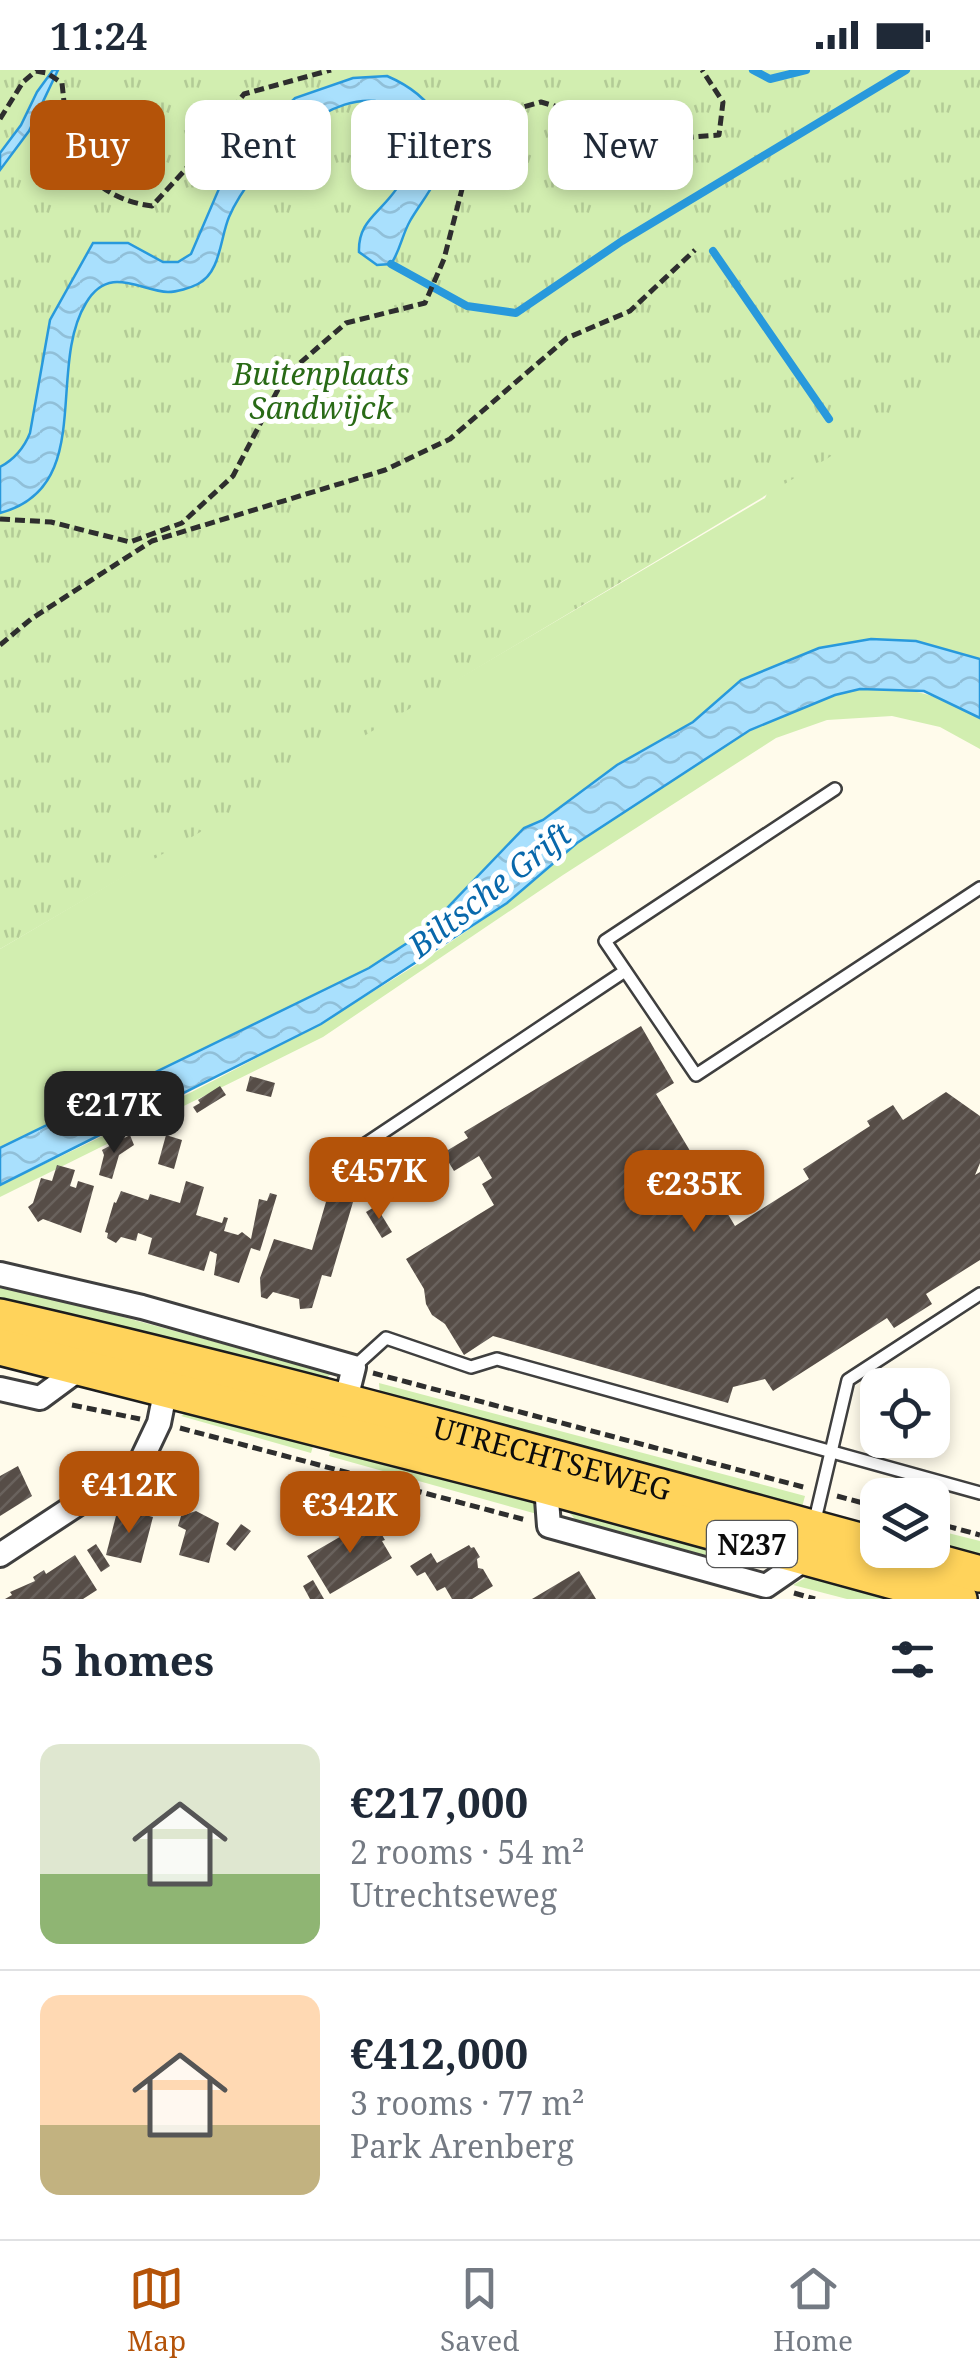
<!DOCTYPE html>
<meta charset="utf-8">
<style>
body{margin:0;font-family:"Noto Serif",serif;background:#f6f6f7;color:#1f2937;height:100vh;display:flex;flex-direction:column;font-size:38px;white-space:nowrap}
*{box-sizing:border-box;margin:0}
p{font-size:32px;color:#747a83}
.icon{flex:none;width:55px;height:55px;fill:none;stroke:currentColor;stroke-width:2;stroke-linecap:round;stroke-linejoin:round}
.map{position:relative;height:1529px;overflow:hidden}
.side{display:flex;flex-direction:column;background:#fff;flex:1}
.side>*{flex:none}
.banner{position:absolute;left:30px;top:30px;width:920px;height:90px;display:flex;gap:20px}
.buttons{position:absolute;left:860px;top:1298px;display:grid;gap:20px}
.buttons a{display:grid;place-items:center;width:90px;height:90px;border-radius:20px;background:#fff;box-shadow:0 5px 15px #0003;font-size:50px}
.price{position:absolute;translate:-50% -85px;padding:0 22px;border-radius:20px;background:#b45309;color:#fff;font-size:32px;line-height:65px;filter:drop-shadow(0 2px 5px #0008)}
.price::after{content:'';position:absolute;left:50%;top:60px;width:30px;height:22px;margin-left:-15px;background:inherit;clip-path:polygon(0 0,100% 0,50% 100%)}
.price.current{background:#222;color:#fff}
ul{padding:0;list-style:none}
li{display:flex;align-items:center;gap:30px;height:250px;padding:0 40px}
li+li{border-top:2px solid #e0e1e3}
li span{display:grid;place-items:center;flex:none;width:280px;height:200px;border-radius:20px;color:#555}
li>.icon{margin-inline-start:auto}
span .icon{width:120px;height:120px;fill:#fffc;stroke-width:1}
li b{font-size:42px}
h2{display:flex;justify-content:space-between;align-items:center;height:120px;padding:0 40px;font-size:42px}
.pill{padding:0 35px;border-radius:20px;background:#fff;box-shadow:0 5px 15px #0003;font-size:35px;line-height:90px}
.pill.current{background:#b45309;color:#fff}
.status{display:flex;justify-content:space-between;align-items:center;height:70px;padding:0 50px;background:#fff;direction:ltr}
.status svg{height:28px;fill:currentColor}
.dock{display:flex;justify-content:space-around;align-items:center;height:140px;border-top:2px solid #e0e1e3;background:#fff;font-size:28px;color:#747a83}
.dock a{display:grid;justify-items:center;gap:5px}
.dock .current{color:#b45309}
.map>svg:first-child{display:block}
.grass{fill:#d2eeb0}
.park{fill:url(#park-tufts)}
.water{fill:url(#water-waves);stroke:#2899dc;stroke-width:2.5}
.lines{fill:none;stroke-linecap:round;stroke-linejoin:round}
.stream{stroke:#2899dc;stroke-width:8}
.building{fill:url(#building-hatch)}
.service-casing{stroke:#3f3f3f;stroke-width:16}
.minor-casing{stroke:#3f3f3f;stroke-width:28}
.primary-casing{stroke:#1d1d1d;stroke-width:40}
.path{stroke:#2e2e2e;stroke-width:5;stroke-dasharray:10 5;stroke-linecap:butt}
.service{stroke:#fff;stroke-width:11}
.minor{stroke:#fff;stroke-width:22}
.primary{stroke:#ffd35b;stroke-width:35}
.labels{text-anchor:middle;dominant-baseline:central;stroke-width:10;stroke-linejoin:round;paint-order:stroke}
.shield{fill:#fff;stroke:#555;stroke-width:2.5}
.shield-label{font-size:28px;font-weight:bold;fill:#0c0c0c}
.park-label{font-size:30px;font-style:italic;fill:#296a16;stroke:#fff}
.street-label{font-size:30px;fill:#0c0c0c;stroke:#fff}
.water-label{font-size:32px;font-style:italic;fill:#0868ab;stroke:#fff}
</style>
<div class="status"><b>11:24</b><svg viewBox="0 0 49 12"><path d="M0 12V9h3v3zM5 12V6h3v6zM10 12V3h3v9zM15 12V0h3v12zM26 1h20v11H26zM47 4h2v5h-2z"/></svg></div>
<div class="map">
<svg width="980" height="1529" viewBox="0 0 980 1529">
<defs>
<pattern id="park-tufts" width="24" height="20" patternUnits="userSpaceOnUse" patternTransform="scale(2.5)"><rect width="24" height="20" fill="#d2eeb0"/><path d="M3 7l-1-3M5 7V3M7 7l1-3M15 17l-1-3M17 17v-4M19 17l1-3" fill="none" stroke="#b3cb96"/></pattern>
<pattern id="water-waves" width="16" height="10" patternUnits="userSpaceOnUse" patternTransform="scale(2.5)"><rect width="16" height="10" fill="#a9e0fd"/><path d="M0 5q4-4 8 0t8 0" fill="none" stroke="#90bfd8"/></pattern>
<pattern id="building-hatch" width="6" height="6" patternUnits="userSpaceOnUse" patternTransform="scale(2.5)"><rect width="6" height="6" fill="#564d47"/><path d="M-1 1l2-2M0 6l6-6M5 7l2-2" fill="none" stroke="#69625d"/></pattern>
</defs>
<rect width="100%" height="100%" fill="#fffbeb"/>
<g class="grass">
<path d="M980 0V589L916 571 819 578 741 610 693 652 617 695 543 750 524 758 424 862 369 898 0 1078V879L765 428Z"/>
<path d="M860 619C916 618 931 622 980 648V679L940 657 892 646 827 650 776 668 563 805 323 967 0 1127V1115C174 1033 349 948 505 834 529 816 551 794 575 775 657 713 759 644 860 619Z"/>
<path d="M0 1214 332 1303 321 1313 0 1232Z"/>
<path d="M379 1313 805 1426 801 1441 380 1327Z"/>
<path d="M198 1336 315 1369 311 1383 181 1346Z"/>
<path d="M333 1374 537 1430V1444L329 1386Z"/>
<path d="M563 1435 771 1494 748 1500 579 1454Z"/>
<path d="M932 1459 980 1471V1492L933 1479Z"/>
<path d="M812 1504 908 1529H847L793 1515Z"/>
</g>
<path class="park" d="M0 0H980V297L329 687 0 879Z"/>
<g class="water">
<path d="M53 0H58L29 61 0 100V83L21 55 37 22Z"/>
<path d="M387 6C431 25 461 63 435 111 428 125 418 137 410 151 402 165 400 181 391 194L377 195 359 182C358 154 375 146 391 126 402 113 410 98 418 83L411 50C405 46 399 39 393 36 332 8 250 98 229 147 220 168 221 202 198 214 190 218 177 222 168 222 140 221 109 194 86 233 46 299 96 418 0 443V397C15 389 24 378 30 363L50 250 93 173H128L163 192H178L191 184 224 107 246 77 295 28 353 8Z"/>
<path d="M871 569 916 571 980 589V648L924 621 860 619 835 625 750 660 577 773 507 833 321 954 0 1115V1078L369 898 424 862 524 758 543 750 617 695 693 652 741 610 819 578Z"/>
</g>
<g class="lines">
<g class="stream">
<path d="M753 0 770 9 806 0"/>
<path d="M713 181 829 349"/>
<path d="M391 194 467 236 516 243 622 171 906 0"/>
</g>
</g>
<g class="building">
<path d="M641 956 674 1013 656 1024 735 1156 809 1109 803 1099 870 1056 867 1051 893 1035 903 1050 946 1022 980 1046V1093L975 1105 980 1102V1190L926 1224 932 1234 894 1258 887 1248 773 1321 765 1309 733 1317 728 1333 493 1266 464 1285 445 1254 432 1245 426 1234 424 1219 406 1189 494 1135 482 1114 492 1108 479 1086 454 1101 443 1083 468 1068 464 1062Z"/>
<path d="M250 1006 275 1013 271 1027 246 1021Z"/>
<path d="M220 1016 226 1025 197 1043 193 1037 200 1033 198 1030Z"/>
<path d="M130 1065 134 1075 119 1085 112 1109 99 1105 104 1085 102 1080Z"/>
<path d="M166 1065 182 1070 174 1099 158 1094Z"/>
<path d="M57 1095 75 1100 70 1116 76 1118 78 1111 94 1116 81 1163 43 1149 38 1152 28 1137 33 1133 41 1108 52 1111Z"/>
<path d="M186 1111 204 1117 196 1145 222 1153 224 1147 228 1148 224 1161 238 1165 242 1162 251 1169 259 1129 267 1131 270 1123 277 1125 260 1181 251 1178 239 1213 214 1205 217 1184 210 1181 204 1201 148 1184 152 1168 138 1163 136 1171 121 1167 116 1173 107 1168 108 1163 105 1162 114 1132 116 1133 121 1121 148 1130 150 1124 180 1133Z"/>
<path d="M328 1125 353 1132 331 1207 322 1205 312 1238 300 1239 299 1229 273 1222 267 1229 261 1227 260 1208 274 1169 312 1180Z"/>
<path d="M376 1136 392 1162 382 1168 366 1142Z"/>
<path d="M18 1396 32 1426 0 1446V1406Z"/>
<path d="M118 1438 153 1447 141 1493 106 1485Z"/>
<path d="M196 1441 219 1453 209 1493 179 1485 186 1460 178 1456 181 1446Z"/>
<path d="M369 1450 372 1454 375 1453 385 1470 382 1471 392 1488 330 1524 307 1486Z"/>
<path d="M241 1454 251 1461 235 1481 226 1474Z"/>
<path d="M96 1474 110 1496 101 1502 87 1480Z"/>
<path d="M469 1475 471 1478 474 1477 480 1487 477 1489 478 1498 483 1499 493 1516 472 1529H452L445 1517 437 1521 425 1502 417 1506 410 1496 431 1483 437 1493Z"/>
<path d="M75 1485 97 1520 83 1529H5L12 1525 10 1522 35 1511 33 1507 44 1500 46 1504Z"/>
<path d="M579 1501 596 1529H532Z"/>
<path d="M313 1510 324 1529H310L303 1516Z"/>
</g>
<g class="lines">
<defs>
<g id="service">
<path d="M835 719 605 871 696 1005 980 818"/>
<path d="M349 1085 625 901"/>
<path d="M354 1297 386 1268 471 1297 497 1289 980 1423"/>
<path d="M814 1454 848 1310 980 1224"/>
</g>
<g id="minor">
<path d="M0 1204 142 1237 354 1297 345 1333"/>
<path d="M0 1319 40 1328 82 1297"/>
<path d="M546 1416 549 1456 766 1516 805 1489"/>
<path d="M0 1485 140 1393 159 1353 166 1318"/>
</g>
<g id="primary">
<path id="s1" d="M0 1247C295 1314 586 1397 878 1476"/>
<path d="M0 1277 546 1416 959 1529"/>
<path d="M892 1480 980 1504"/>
</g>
</defs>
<use href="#service" class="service-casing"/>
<use href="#minor" class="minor-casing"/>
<use href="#primary" class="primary-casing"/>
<g class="path">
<path d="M0 49 23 12 36 1 47 3 62 13 66 51 63 77C91 110 108 130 152 136L185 100 244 24 331 0"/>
<path d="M0 449 51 452 130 472 182 453 233 406 285 306 346 253 425 233 444 189 470 88 495 45 541 32 666 69 719 65 723 32 702 0"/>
<path d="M0 575 31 549 152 471 385 400 450 369 567 268 630 241 695 180"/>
<path d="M373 1303 807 1418"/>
<path d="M72 1335 140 1349"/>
<path d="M180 1358 526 1450"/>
<path d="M837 1426 878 1437"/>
<path d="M932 1452 980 1465"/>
<path d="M794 1523 815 1529"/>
</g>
<use href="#service" class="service"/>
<use href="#minor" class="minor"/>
<use href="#primary" class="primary"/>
</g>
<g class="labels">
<rect class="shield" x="707" y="1451" width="90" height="46" rx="8"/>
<g class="shield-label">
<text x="752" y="1474">N237</text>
</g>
<g class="park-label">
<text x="321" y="303">Buitenplaats<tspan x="321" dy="34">Sandwijck</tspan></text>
</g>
<g class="street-label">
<text stroke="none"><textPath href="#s1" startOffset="570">UTRECHTSEWEG</textPath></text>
</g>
<g class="water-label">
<text transform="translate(489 819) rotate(-38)">Biltsche Grift</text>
</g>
</g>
</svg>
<div class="buttons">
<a><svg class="icon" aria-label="locate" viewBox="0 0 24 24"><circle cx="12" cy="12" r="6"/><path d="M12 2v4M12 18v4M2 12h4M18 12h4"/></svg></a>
<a><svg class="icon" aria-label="layers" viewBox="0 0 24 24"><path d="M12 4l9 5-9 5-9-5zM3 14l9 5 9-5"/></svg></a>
</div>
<b class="price current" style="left:114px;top:1086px">€217K</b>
<b class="price" style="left:379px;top:1152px">€457K</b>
<b class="price" style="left:694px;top:1165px">€235K</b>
<b class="price" style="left:129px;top:1466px">€412K</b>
<b class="price" style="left:350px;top:1486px">€342K</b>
<div class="banner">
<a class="pill current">Buy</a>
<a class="pill">Rent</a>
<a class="pill">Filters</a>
<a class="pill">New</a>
</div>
</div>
<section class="side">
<h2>5 homes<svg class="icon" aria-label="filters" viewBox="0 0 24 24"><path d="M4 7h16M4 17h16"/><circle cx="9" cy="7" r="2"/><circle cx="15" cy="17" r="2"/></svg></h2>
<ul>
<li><span style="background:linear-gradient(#dfe7d0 65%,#8fb573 0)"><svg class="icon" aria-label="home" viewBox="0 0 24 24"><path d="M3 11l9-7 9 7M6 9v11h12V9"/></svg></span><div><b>€217,000</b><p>2 rooms · 54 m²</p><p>Utrechtseweg</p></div></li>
<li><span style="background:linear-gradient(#ffd9b3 65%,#c2b280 0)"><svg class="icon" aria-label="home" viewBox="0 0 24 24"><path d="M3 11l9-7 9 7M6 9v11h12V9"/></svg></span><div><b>€412,000</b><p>3 rooms · 77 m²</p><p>Park Arenberg</p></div></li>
</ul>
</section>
<nav class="dock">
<a class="current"><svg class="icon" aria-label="map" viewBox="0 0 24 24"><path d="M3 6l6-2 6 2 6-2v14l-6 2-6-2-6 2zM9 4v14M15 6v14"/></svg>Map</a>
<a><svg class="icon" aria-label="saved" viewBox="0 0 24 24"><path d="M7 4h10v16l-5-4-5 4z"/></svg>Saved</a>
<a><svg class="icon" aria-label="home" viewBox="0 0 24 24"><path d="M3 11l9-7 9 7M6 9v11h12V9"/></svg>Home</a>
</nav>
